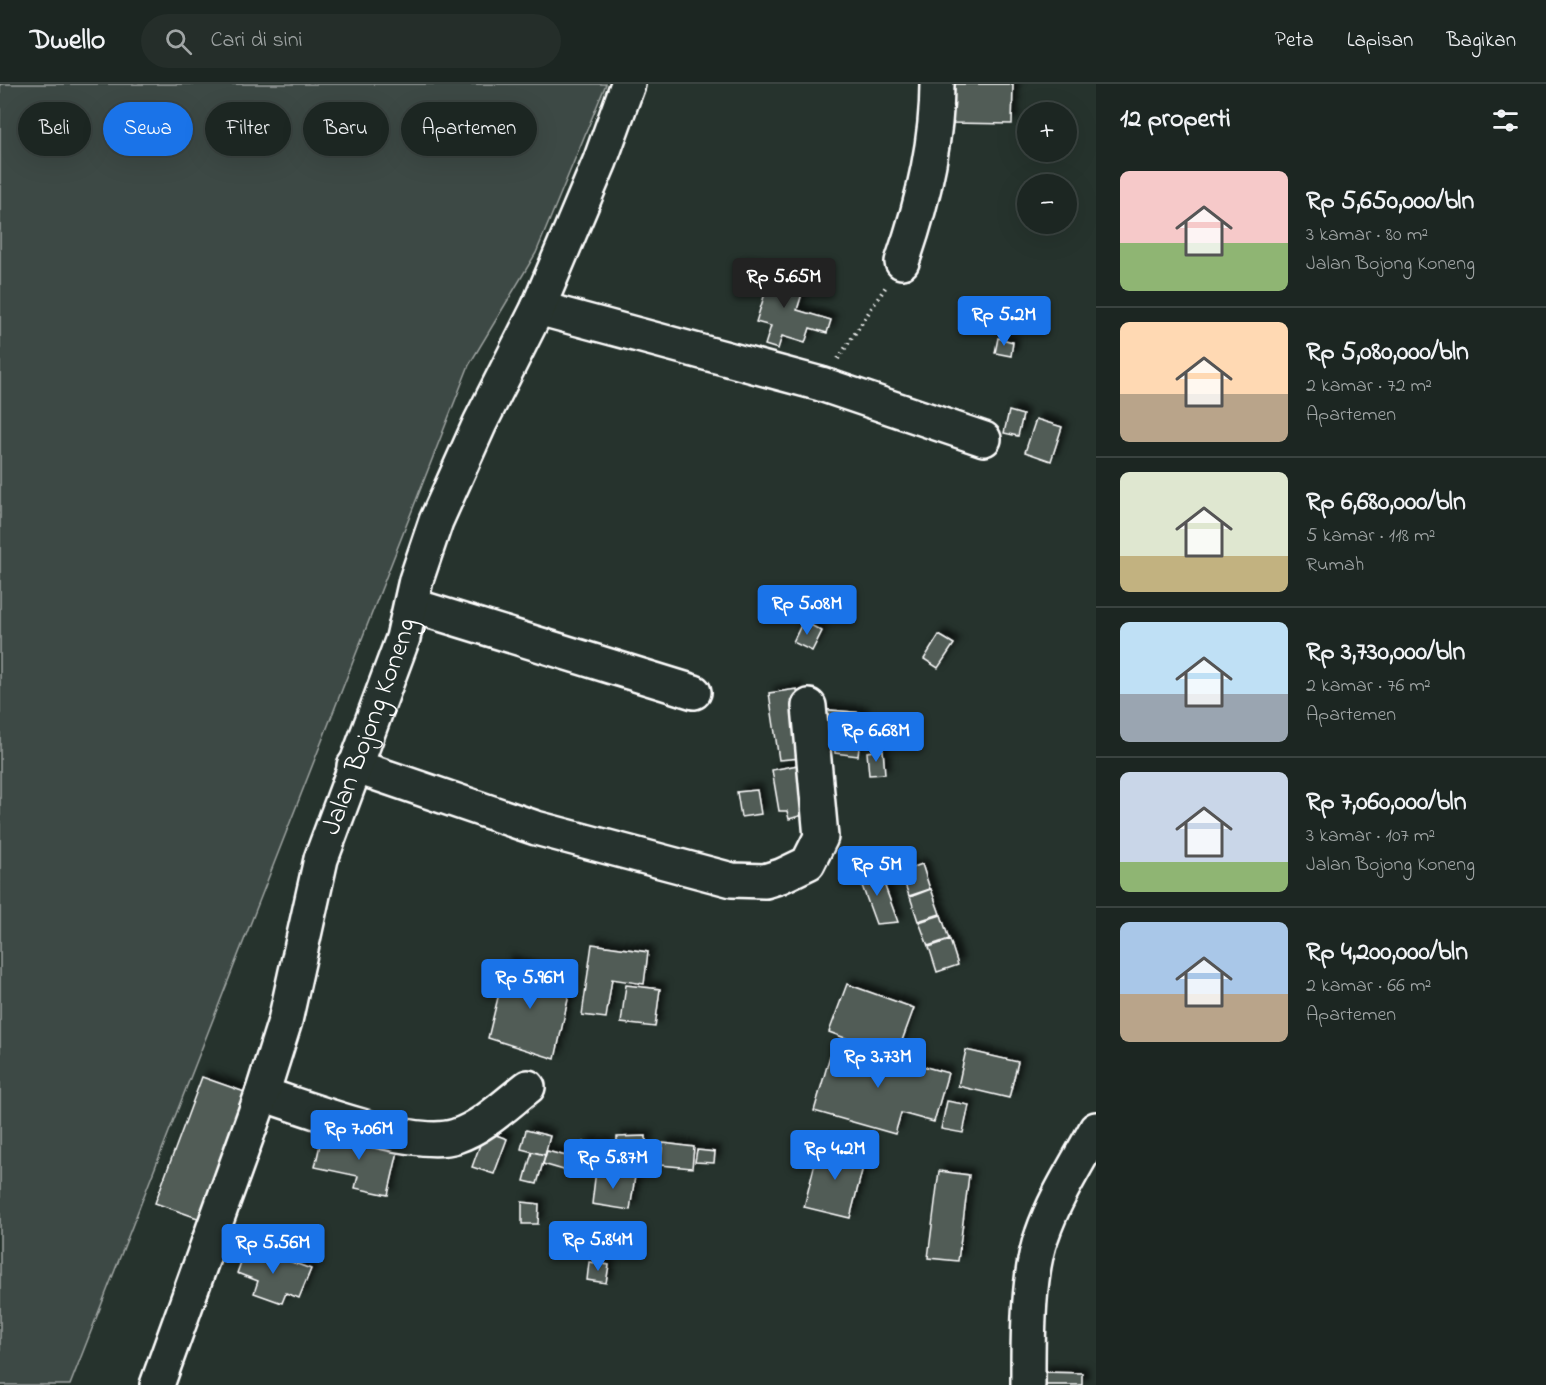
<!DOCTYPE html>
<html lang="id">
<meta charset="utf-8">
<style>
body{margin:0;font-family:"Indie Flower",sans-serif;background:#252e2a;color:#f1f3f6;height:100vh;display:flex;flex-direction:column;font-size:22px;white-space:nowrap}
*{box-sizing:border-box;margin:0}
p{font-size:20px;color:#a0a5a5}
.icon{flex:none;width:33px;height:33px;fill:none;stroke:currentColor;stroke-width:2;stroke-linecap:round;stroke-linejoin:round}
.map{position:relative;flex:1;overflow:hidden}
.drawer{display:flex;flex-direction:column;background:#1c2622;width:450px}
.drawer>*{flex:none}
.banner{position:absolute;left:18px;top:18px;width:570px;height:54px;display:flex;gap:12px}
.fabs{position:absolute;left:1017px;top:18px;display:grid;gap:12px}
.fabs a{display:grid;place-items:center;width:60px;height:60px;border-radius:50%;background:#1c2622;box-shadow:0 6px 24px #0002,0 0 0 2px #3a4340;font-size:30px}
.price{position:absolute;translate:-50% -51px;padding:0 14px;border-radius:6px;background:#1a73e8;color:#fff;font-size:20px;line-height:39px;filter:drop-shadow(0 2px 3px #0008)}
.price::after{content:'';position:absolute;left:50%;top:36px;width:18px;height:14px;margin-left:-9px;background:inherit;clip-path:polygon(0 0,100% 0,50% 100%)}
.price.current{background:#222;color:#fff}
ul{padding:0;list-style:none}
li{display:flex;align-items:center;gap:18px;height:150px;padding:0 24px}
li+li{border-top:2px solid #3a4340}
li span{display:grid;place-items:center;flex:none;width:168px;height:120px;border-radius:9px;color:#555}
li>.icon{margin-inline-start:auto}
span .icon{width:72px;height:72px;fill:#fffc;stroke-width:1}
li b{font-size:26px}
h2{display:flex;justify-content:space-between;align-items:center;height:72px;padding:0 24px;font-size:26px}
.tag{padding:0 21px;border-radius:27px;background:#1c2622;box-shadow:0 6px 24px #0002,0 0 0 2px #3a4340;font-size:21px;line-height:54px}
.tag.current{background:#1a73e8;color:#fff}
header{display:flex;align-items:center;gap:36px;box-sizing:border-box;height:84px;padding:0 30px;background:#1c2622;border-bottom:2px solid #3a4340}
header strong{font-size:28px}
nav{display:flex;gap:33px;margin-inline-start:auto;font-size:21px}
.search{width:420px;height:54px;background:#252e2a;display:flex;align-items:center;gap:15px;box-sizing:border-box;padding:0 21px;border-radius:33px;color:#a0a5a5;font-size:22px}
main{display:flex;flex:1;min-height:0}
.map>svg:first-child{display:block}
.green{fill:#3e4944;stroke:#9ea4a2;stroke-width:1.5}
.building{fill:#515c57;stroke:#fff;stroke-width:1.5;filter:url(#shadow)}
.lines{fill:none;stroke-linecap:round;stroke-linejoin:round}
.minor-casing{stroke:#fff;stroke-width:38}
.path{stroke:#fff;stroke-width:4;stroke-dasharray:1.5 4.5;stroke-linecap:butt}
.minor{stroke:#26332d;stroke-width:33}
.labels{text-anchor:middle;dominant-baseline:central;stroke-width:6;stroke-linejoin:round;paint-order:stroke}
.street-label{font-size:27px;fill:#fff;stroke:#26332d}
</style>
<header>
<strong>Dwello</strong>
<div class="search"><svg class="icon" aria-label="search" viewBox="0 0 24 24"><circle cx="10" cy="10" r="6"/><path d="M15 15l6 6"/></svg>Cari di sini</div>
<nav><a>Peta</a><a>Lapisan</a><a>Bagikan</a></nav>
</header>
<main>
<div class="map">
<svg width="1096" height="1301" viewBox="0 0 1096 1301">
<defs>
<filter id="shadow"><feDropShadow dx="5.5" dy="-5.5" stdDeviation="3" flood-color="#0009"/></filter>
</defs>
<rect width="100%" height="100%" fill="#26332d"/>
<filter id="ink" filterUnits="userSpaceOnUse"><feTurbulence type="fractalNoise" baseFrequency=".0167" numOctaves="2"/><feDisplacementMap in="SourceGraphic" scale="12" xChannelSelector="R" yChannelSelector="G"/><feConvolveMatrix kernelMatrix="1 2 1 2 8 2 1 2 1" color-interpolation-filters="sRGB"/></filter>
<g filter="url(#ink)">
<path class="green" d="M0 0H606L536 169 469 281 70 1301H0Z"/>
<g class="building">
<path d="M951 0H1013L1012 40 950 39Z"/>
<path d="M743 181 805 200 797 226 831 236 827 249 810 244 805 259 782 252 778 265 765 261 771 242 756 238 768 200 740 191Z"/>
<path d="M998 254 1013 258 1011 272 995 269Z"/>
<path d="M1009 327 1023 331 1018 352 1004 349Z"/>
<path d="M1036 335 1062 343 1051 377 1025 368Z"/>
<path d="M803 537 822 547 812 567 793 558Z"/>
<path d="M939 551 954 560 938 584 924 575Z"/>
<path d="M797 605 801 674 779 676 769 609Z"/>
<path d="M819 625 863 629 858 672 835 669 834 641 819 637Z"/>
<path d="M883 666 885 690 869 691 867 668Z"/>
<path d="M803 680 810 729 789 735 787 727H779L772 686Z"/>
<path d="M757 706 761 730 741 733 737 708Z"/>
<path d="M922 780 930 805 909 812 901 788Z"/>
<path d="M879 786 898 838 876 840 857 788Z"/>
<path d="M931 805 940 830 918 837 910 813Z"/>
<path d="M941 831 949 855 928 862 919 838Z"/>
<path d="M950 856 958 881 937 888 929 863Z"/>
<path d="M592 860 648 868 644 900 612 895 606 934 582 931Z"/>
<path d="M507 877 572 897 555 975 488 954Z"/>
<path d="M847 900 914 924 896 973 829 948Z"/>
<path d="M626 901 660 905 655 943 621 939Z"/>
<path d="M834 958 948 989 934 1038 901 1029 895 1050 814 1027Z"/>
<path d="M966 966 1018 978 1009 1014 958 1002Z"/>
<path d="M202 993 253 1011 206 1137 155 1119Z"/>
<path d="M947 1017 969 1021 963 1049 941 1045Z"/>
<path d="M526 1046 550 1052 545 1071 521 1065Z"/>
<path d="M323 1047 399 1063 388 1111 355 1104 358 1092 315 1083Z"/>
<path d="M485 1047 507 1055 494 1090 472 1083Z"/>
<path d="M646 1052V1064L617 1065V1053Z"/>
<path d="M583 1058 607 1059 606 1085H582Z"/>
<path d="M663 1059 694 1063 692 1084 660 1081Z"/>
<path d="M820 1059 866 1071 850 1134 804 1123Z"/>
<path d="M697 1066 715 1068 714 1079 695 1078Z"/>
<path d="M547 1067 570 1073 567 1087 543 1080Z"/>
<path d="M532 1068 545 1071 537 1100 524 1097Z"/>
<path d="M596 1086 635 1092 630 1126 592 1120Z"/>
<path d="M939 1087 969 1091 958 1177 928 1174Z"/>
<path d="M522 1118 539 1120 538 1140H522Z"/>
<path d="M247 1162 311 1185 299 1214 286 1209 282 1219 254 1209 258 1197 237 1189Z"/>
<path d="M589 1178 609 1181 606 1199 587 1196Z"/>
<path d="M1042 1288 1082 1289V1301H1042Z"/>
</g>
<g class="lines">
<defs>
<g id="minor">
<path d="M902 178C922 121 937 60 937 0"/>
<path d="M538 224 821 300 984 355"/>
<path d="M411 521 694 608"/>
<path d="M354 682 536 744 732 796 765 797 781 792 808 779 821 753 809 622"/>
<path d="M262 1010C307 1024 413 1066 456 1052 483 1043 506 1020 528 1003"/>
<path id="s1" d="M157 1301 262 1010 285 937 321 775 403 554 416 496 436 437 480 339 538 224 600 77 628 0"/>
<path d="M1028 1301C1028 1259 1027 1190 1042 1151 1055 1113 1077 1080 1096 1045"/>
</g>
</defs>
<use href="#minor" class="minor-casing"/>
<path class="path" d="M838 275 887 201"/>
<use href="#minor" class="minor"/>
</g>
</g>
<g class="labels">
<g class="street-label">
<text stroke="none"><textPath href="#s1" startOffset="693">Jalan Bojong Koneng</textPath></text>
</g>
</g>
</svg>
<div class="fabs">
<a>+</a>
<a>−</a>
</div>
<b class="price current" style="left:784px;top:225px">Rp 5.65M</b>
<b class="price" style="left:1004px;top:263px">Rp 5.2M</b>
<b class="price" style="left:807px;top:552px">Rp 5.08M</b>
<b class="price" style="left:876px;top:679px">Rp 6.68M</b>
<b class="price" style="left:877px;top:813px">Rp 5M</b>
<b class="price" style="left:530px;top:926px">Rp 5.96M</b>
<b class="price" style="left:878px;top:1005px">Rp 3.73M</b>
<b class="price" style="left:359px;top:1077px">Rp 7.06M</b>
<b class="price" style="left:835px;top:1097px">Rp 4.2M</b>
<b class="price" style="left:613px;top:1106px">Rp 5.87M</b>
<b class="price" style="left:598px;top:1188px">Rp 5.84M</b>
<b class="price" style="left:273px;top:1191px">Rp 5.56M</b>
<div class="banner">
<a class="tag">Beli</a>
<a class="tag current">Sewa</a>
<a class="tag">Filter</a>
<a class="tag">Baru</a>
<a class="tag">Apartemen</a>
</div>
</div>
<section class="drawer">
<h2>12 properti<svg class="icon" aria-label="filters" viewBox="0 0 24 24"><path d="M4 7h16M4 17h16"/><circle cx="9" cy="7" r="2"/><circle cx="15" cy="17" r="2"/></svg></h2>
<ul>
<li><span style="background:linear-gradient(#f6c9c9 60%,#8fb573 0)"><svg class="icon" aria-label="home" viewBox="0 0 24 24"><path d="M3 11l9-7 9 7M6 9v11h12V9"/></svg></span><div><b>Rp 5,650,000/bln</b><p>3 kamar · 80 m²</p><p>Jalan Bojong Koneng</p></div></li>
<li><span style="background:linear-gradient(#ffd9b3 60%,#b9a48a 0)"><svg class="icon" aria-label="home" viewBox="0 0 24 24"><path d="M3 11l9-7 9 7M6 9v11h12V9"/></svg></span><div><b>Rp 5,080,000/bln</b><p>2 kamar · 72 m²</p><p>Apartemen</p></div></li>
<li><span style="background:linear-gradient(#dfe7d0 70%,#c2b280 0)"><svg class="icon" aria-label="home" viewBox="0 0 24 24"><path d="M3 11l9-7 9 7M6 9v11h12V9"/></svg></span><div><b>Rp 6,680,000/bln</b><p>5 kamar · 118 m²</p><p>Rumah</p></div></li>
<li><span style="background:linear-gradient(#bfe0f5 60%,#9aa5b1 0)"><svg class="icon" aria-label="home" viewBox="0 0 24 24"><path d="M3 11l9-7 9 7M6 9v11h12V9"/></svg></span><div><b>Rp 3,730,000/bln</b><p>2 kamar · 76 m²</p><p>Apartemen</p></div></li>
<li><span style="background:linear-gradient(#c9d6e8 75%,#8fb573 0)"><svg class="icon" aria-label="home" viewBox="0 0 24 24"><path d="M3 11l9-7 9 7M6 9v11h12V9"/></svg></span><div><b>Rp 7,060,000/bln</b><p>3 kamar · 107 m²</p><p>Jalan Bojong Koneng</p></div></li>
<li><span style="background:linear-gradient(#a9c7e8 60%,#b9a48a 0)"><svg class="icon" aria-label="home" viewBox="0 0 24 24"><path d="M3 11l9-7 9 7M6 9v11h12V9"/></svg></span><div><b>Rp 4,200,000/bln</b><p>2 kamar · 66 m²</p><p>Apartemen</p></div></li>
</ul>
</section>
</main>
